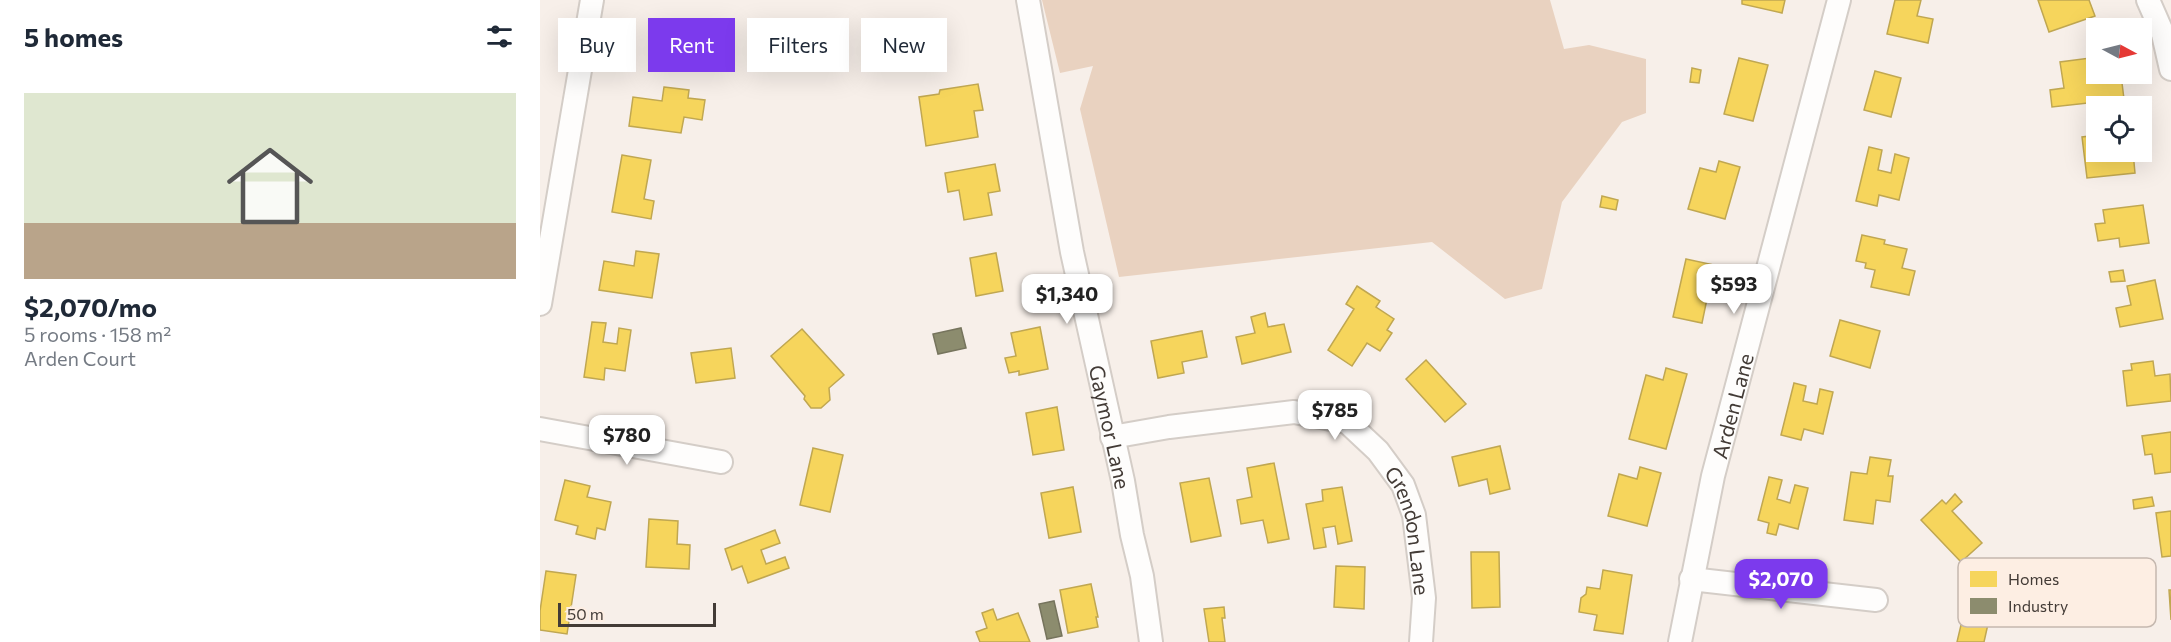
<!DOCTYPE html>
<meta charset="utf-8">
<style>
body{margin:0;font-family:Commissioner,sans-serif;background:#f6f6f7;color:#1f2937;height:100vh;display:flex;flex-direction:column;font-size:22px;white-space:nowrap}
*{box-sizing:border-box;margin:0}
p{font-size:20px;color:#747a83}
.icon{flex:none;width:33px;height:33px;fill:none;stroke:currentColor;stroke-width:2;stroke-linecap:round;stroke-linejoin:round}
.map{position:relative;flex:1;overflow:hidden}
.drawer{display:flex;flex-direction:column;background:#fff;width:540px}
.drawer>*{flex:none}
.hud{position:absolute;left:18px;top:18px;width:570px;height:54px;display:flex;gap:12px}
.needle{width:39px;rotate:97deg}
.buttons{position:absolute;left:1546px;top:18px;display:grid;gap:12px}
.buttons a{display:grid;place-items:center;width:66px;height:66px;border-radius:0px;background:#fff;box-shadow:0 6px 24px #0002;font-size:30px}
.scale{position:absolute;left:18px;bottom:15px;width:158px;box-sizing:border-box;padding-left:6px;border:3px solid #433b36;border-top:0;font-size:16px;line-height:21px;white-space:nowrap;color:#433b36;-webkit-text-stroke:4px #fdeee3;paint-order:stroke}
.price{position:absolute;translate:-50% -51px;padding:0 14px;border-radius:12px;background:#fff;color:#222;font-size:20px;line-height:39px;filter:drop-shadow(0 2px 3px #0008)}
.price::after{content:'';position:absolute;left:50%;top:36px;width:18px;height:14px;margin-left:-9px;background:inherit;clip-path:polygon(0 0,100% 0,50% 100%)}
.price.selected{background:#7c3aed;color:#fff}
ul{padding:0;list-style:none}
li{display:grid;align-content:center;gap:12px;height:318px;padding:0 24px}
li span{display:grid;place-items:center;height:186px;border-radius:0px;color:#555}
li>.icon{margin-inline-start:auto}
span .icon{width:108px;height:108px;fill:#fffc;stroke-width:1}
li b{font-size:26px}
h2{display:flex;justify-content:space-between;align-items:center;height:72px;padding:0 24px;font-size:26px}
.chip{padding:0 21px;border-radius:0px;background:#fff;box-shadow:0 6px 24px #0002;font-size:21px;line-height:54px}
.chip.selected{background:#7c3aed;color:#fff}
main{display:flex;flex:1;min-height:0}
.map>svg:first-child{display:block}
.green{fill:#e9d2c0}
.homes{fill:#f6d55c;stroke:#c0a751;stroke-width:1.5}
.industry{fill:#8c8c6e;stroke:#76745d;stroke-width:1.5}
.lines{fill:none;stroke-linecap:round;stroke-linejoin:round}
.minor-casing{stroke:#d4cdc7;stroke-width:26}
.minor{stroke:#fefdfc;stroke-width:22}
.labels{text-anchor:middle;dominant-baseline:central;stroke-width:6;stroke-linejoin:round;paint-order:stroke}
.street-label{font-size:21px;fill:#433b36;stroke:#fdeee3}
.key{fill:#fdeee3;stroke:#c5b8af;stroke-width:1.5}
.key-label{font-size:16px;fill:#433b36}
</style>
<main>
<section class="drawer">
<h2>5 homes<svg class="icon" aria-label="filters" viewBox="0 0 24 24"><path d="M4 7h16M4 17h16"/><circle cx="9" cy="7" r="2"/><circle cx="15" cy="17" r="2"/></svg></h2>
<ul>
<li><span style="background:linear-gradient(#dfe7d0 70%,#b9a48a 0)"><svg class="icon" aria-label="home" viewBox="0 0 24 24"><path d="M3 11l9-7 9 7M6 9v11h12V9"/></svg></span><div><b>$2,070/mo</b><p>5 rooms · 158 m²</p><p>Arden Court</p></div></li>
</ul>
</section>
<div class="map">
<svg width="1631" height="642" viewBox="0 0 1631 642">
<rect width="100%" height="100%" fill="#f7efe9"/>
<path class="green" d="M502 0H1010L1024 49 1049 45 1106 59V113L1082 122 1022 202 1002 289 965 299 892 242 579 277 540 109 553 66 520 73Z"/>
<g class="homes">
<path d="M1202 0H1245L1242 13 1202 4Z"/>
<path d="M1355 0H1381L1377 16 1393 19 1388 43 1347 34Z"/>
<path d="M1498 0H1549L1555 16 1509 32Z"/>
<path d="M1199 58 1228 65 1213 121 1184 114Z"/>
<path d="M1550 58 1552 73 1567 74 1568 76 1581 75 1584 99 1512 107 1510 90 1524 88 1520 62Z"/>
<path d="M1152 68 1161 70 1159 83 1150 82Z"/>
<path d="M1335 71 1361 78 1351 117 1324 110Z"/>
<path d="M438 84 443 110 434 111 438 137 386 146 379 97 399 94 400 90Z"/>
<path d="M124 87 149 90 148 98 165 100 162 120 144 117 141 133 89 126 93 97 122 101Z"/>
<path d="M1557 135V152H1593L1595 173 1547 178 1542 137Z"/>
<path d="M1329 147 1342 150 1338 170 1351 173 1355 154 1369 158 1359 200 1339 195 1337 206 1316 201Z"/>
<path d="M82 155 111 160 104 199 114 201 111 219 72 212Z"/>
<path d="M1179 161 1200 167 1185 219 1148 209 1160 168 1176 172Z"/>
<path d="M455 164 460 191 448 193 452 215 424 220 419 190 408 192 405 173Z"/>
<path d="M1062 196 1078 200 1076 210 1060 207Z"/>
<path d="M1603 205 1609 243 1580 247 1579 238 1558 241 1555 224 1565 223 1563 210Z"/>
<path d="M1322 235 1345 240 1344 244 1367 249 1362 268 1375 271 1369 295 1331 287 1335 270 1325 268 1326 263 1316 261Z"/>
<path d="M96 251 119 254 112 298 59 290 64 261 94 266Z"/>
<path d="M456 253 463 291 436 296 430 258Z"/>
<path d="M1146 259 1174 265 1162 323 1133 317Z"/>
<path d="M1583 270 1585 281 1571 282 1569 272Z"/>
<path d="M1615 280 1623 319 1580 327 1576 308 1591 305 1587 286Z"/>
<path d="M817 286 840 301 836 307 854 319 847 330 852 333 840 351 827 343 812 366 788 350 814 309 806 304Z"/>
<path d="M725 313 728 327 744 324 751 352 702 364 696 337 715 333 711 317Z"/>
<path d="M1300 320 1340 331 1330 368 1290 356Z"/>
<path d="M52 322 66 323 63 342 77 344 79 328 91 330 85 371 65 368 64 380 44 377Z"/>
<path d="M500 327 508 369 479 375V371L469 373 465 358 476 356 471 333Z"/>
<path d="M262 329 304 375 289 388 290 400 281 408H271L264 399 265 396 231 356Z"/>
<path d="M662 331 667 357 642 362 644 373 618 378 611 341Z"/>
<path d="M191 348 195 378 156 383 151 353Z"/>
<path d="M886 360 926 404 905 422 866 379Z"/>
<path d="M1613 361 1615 376 1630 374 1631 401 1587 406 1583 371 1592 370 1591 364Z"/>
<path d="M1126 368 1147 374 1126 449 1089 439 1106 375 1123 380Z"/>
<path d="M1254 383 1266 386 1263 401 1277 404 1280 389 1293 392 1283 434 1264 429 1261 440 1241 435Z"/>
<path d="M517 407 524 450 493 455 486 413Z"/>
<path d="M1631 432V472L1615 474 1612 454 1605 455 1602 436Z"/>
<path d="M960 446 970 489 950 494 947 479 919 486 912 457Z"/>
<path d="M273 448 303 455 290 512 260 505Z"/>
<path d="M1330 457 1351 460 1348 476H1353L1350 502 1336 500 1333 524 1304 520 1311 472 1327 474Z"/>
<path d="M734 463 749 539 728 543 723 520 701 524 697 500 712 497 707 468Z"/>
<path d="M1100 467 1121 473 1107 526 1068 516 1079 474 1097 479Z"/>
<path d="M1229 477 1242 480 1237 499 1250 503 1255 485 1268 488 1258 529 1239 524 1236 535 1227 533 1229 523 1218 520Z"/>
<path d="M669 478 681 536 651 542 640 483Z"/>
<path d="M25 480 50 486 47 497 71 502 65 530 57 528 55 539 36 534 38 526 15 520Z"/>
<path d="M533 487 541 532 509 538 501 493Z"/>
<path d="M802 487 812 541 798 544 795 526 783 528 786 547 774 549 766 504 783 501 782 490Z"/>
<path d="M1415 494 1422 502 1412 511 1442 543 1421 562 1381 520 1402 500 1406 504Z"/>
<path d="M1612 497 1614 506 1594 509 1593 500Z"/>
<path d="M1631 511V556L1622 557 1616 513Z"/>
<path d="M109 519 138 521 137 544 150 545 149 569 106 567Z"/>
<path d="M235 530 240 543 221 550 226 564 245 557 249 568 208 583 202 566 192 570 185 549Z"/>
<path d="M931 552H959L960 607 932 608Z"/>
<path d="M796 566 825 567 824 609 794 607Z"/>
<path d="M1063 570 1092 575 1083 634 1054 630 1057 615 1039 612 1041 598 1046 594 1047 587 1060 589Z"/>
<path d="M6 571 36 575 27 634 0 630V611Z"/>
<path d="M551 584 558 617H556L558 627 528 633 520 590Z"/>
<path d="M1629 590H1631V620Z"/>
<path d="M1429 591 1454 597 1444 642H1417Z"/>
<path d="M684 607 685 618H682L685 642H669L664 609Z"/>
<path d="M453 609 457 620 478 613 490 642H440L436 632 447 628 442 613Z"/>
</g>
<g class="industry">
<path d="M421 328 426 348 398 354 393 334Z"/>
<path d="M514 601 522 636 507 639 499 604Z"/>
</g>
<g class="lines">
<defs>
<g id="minor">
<path id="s1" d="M488 0 532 252 583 481 592 535 602 576 611 642"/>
<path d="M1608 0 1623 34 1631 69"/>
<path d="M0 304 52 0"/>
<path d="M0 429 181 462"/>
<path id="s2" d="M572 437 629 427 754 412 807 422 838 451 863 485 874 515 884 598 881 642"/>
<path d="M1151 579 1336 600"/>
<path id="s3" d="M1140 642 1173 476 1299 0"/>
</g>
</defs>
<use href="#minor" class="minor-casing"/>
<use href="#minor" class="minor"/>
</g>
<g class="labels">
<g class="street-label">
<text stroke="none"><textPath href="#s3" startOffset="242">Arden Lane</textPath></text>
<text stroke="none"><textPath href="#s1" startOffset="435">Gaymor Lane</textPath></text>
<text stroke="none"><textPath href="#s2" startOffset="368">Grendon Lane</textPath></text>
</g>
</g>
<rect x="1418" y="558" width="198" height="69" rx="9" class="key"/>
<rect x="1430" y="571" width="27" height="16" fill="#f6d55c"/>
<rect x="1430" y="598" width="27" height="16" fill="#8c8c6e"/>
<g class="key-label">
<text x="1468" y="585">Homes</text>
<text x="1468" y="612">Industry</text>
</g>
</svg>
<div class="buttons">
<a><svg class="needle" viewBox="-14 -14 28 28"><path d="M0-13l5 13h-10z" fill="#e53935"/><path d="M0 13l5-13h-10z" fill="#747a83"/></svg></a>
<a><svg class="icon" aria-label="locate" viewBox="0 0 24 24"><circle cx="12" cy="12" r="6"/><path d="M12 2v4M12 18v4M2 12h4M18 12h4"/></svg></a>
</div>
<div class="scale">50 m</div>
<b class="price" style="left:1194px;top:315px">$593</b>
<b class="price" style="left:527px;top:325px">$1,340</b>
<b class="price" style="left:795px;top:441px">$785</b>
<b class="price" style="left:87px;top:466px">$780</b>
<b class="price selected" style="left:1241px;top:610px">$2,070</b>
<div class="hud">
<a class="chip">Buy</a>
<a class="chip selected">Rent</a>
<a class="chip">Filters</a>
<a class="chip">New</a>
</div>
</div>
</main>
